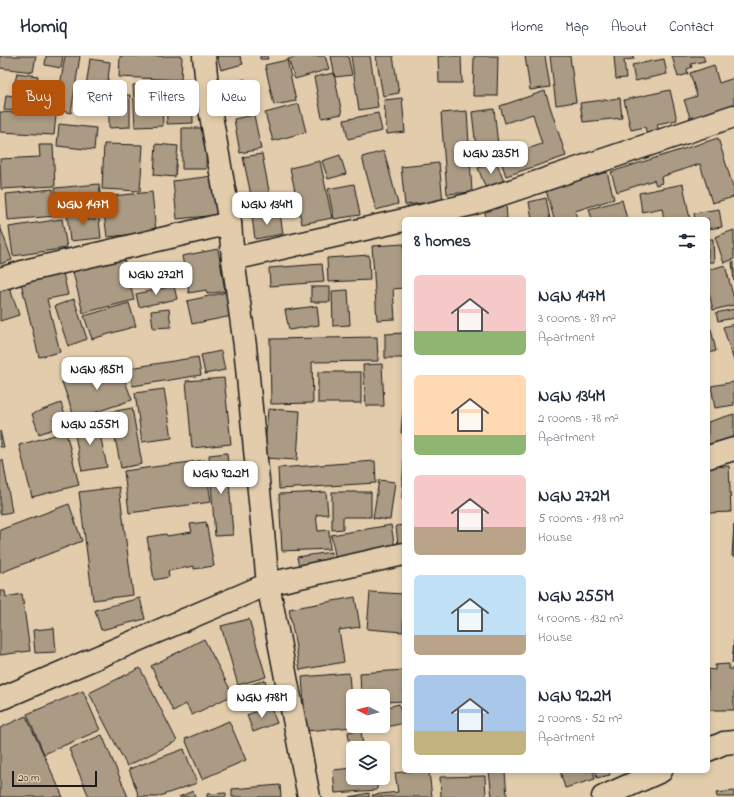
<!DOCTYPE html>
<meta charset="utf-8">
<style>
body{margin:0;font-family:"Indie Flower",sans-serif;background:#f2f2f3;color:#1f2937;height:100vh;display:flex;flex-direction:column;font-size:15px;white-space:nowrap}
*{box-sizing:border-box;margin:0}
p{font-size:13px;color:#747a83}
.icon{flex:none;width:22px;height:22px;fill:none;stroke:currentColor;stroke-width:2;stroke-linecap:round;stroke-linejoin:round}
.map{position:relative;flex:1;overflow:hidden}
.drawer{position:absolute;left:402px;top:161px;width:308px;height:556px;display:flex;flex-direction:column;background:#fff;border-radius:6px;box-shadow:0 2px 6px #0003}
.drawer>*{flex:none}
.banner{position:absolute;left:12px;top:24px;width:330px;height:36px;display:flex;gap:8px}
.needle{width:26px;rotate:276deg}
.fabs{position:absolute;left:346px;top:633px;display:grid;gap:8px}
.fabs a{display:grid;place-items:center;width:44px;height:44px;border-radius:6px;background:#fff;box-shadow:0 2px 6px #0003;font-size:20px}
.scale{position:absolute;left:12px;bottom:10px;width:85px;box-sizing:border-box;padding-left:4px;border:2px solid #1c1c1c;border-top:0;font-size:11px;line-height:14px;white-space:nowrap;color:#1c1c1c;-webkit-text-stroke:3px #e2ccac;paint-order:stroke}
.price{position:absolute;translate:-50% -34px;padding:0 9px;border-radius:8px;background:#fff;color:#222;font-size:13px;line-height:26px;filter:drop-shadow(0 1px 2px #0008)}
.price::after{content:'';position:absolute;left:50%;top:24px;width:12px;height:9px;margin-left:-6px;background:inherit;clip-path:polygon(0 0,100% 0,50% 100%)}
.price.on{background:#b45309;color:#fff}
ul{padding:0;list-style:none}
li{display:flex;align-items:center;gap:12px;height:100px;padding:0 12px}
li span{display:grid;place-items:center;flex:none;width:112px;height:80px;border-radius:6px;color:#555}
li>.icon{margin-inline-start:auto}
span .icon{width:48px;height:48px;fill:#fffc;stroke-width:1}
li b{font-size:17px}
h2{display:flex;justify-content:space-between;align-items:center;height:48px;padding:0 12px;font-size:17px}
.pill{padding:0 14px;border-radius:6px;background:#fff;box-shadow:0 2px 6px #0003;font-size:14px;line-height:36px}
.pill.on{background:#b45309;color:#fff}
header{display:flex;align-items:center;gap:24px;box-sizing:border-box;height:56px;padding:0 20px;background:#fff;border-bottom:1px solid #e0e1e3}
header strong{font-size:19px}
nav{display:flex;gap:22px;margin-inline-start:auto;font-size:14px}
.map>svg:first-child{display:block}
.building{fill:#ab9b84;stroke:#1c1c1c}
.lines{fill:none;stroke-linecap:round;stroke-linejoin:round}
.minor-casing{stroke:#1c1c1c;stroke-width:25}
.minor{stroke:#e2ccac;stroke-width:22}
</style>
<header>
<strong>Homiq</strong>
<nav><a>Home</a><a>Map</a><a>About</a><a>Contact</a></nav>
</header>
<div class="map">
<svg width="734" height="741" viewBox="0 0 734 741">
<rect width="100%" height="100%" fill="#e2ccac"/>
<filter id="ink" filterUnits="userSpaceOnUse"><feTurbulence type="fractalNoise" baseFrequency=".025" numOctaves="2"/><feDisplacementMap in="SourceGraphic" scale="8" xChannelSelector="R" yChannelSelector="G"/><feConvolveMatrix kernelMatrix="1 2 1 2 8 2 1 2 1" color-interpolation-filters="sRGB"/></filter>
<g filter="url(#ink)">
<g class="building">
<path d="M0 0H36L33 16 0 12Z"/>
<path d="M46 0H63L61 12 45 9Z"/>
<path d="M65 0H80L71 57 56 54Z"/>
<path d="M120 0H182L181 24 119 21Z"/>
<path d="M217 0H240L243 8 221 14Z"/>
<path d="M260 0H267L268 3H260Z"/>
<path d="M299 0H325L329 13 295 23 288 3Z"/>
<path d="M331 0H348L352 19 335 21Z"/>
<path d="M351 0H370L378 51 359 54Z"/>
<path d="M376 0H393L399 37 383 40Z"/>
<path d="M438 0H461L462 27H439Z"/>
<path d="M474 0H498L497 40H473Z"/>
<path d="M525 0H545L550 31 530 34Z"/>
<path d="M550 0H570L576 46 556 49Z"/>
<path d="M614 0H633L634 3 624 4 626 22 616 23Z"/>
<path d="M672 0H703L705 5 691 8 692 11 687 13 688 18 678 21Z"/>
<path d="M90 3 110 6 106 41 85 38Z"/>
<path d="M664 3 667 18 635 25 632 9Z"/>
<path d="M287 4 296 45 274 49 265 9Z"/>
<path d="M714 9 719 27 734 22V50L691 64 684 44 697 40 690 17Z"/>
<path d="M17 17 38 20 34 40 13 36Z"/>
<path d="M334 17 342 58 322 62 314 21Z"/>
<path d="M245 23 253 50 228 58 220 31Z"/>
<path d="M166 24H192L193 67 167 68Z"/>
<path d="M161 28 163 70 135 71 133 29Z"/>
<path d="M670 34 677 64 657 68 659 75 647 78 645 71 631 74 624 44Z"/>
<path d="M545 35 566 100 506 120 500 102 542 88 533 58 505 67 500 50Z"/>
<path d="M6 39 32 42 31 56 4 54Z"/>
<path d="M109 39H130V71L109 72Z"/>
<path d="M402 42 405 76 387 78 384 44Z"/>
<path d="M620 42 622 62 583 66 580 47Z"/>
<path d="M299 48 306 76 273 85 265 57Z"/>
<path d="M494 53 499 98 477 101 472 56Z"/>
<path d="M467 55 472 136 447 138 441 57Z"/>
<path d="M0 56 56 59 54 79 0 76Z"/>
<path d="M378 57 382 75 348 83 344 64Z"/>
<path d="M254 59 261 93 240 97 234 63Z"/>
<path d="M59 68 96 72 94 94 57 90Z"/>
<path d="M182 72H207L206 113H182Z"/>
<path d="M718 82 734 134V141L712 147 700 108 661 121 662 127 656 129 654 124 617 136 611 116Z"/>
<path d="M104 88 143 89 140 135 102 133Z"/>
<path d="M156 88 178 90 175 121 154 119Z"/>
<path d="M39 89H53L55 130 1 133 0 103 40 101Z"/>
<path d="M384 95 398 148 376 154 362 101Z"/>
<path d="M262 98 270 140 252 144 243 101Z"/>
<path d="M340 99 346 118 328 123 322 105Z"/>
<path d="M320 105 332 162 302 168 290 112Z"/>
<path d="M496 105 504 126 486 133 478 112Z"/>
<path d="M439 107 443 145 405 149 401 111Z"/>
<path d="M607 116 614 143 575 155 577 163H554L546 134Z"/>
<path d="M213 120 218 159 177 163 173 125Z"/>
<path d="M99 128 101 146 57 151 55 132Z"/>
<path d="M354 128 360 159 334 163 328 133Z"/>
<path d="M683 128 690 163H664L662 152 642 156 639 137Z"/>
<path d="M53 133 55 160 8 164 6 138Z"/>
<path d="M152 136 156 176 107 181 102 141Z"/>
<path d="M546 142 550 163H532L529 146Z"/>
<path d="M622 144 627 163H592L589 153Z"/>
<path d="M506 148 507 163H486L484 150Z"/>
<path d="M719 153 722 171 708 173V163H695L694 157Z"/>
<path d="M98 154 101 182 70 185 67 157 87 155 88 164H95L94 155Z"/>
<path d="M280 157 283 178 255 183 252 161Z"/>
<path d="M62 163 67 192 13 200 9 171Z"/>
<path d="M0 170 12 204 0 208Z"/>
<path d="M734 174V203L724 207 715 181Z"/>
<path d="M708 183H713L714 206H708Z"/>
<path d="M404 188V232L393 233 395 263 377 264 372 190Z"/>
<path d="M218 193 225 235 207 238 206 234 189 237 182 200Z"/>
<path d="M123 199 134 244 83 257 72 212Z"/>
<path d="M369 199 370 224 328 226 327 202Z"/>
<path d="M732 206H734V225Z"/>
<path d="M322 208 324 226 270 230 269 212Z"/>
<path d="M725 209 734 243V249L713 254 708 233V214Z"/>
<path d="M63 217 68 239 47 243 60 296 39 301 21 227Z"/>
<path d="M8 227 19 259 0 265V230Z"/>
<path d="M174 230 177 243 139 251 136 238Z"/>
<rect x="311" y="231" width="19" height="15"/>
<path d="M348 234 350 269 333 270 332 235Z"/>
<path d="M227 236 232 260 192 268 187 245Z"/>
<path d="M74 243 87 283 68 290 55 250Z"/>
<path d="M129 247 136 270 92 283 84 260Z"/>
<path d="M317 250 319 269 289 274 285 254Z"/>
<path d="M169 253 171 271 153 272 151 255Z"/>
<path d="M734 253V262L718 265 716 257Z"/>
<path d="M734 268V305L723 271Z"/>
<path d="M711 273 716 295 708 297V274Z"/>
<path d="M404 277V302H385V278Z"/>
<path d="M377 281 378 305 312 306 313 347 271 348 270 283Z"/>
<path d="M221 295 225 314 205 318 201 299Z"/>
<path d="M198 301 201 319 133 330 130 312Z"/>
<path d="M118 306 132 344 75 363 62 326Z"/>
<path d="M382 308 384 350H366L363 309Z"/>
<rect x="318" y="316" width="43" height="31"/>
<path d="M224 322 231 388 192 392 186 325Z"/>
<path d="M734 326V349L715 352 711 330Z"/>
<path d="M164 333 172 382 142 386 135 337Z"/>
<path d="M61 347 68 368 39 378 32 358Z"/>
<path d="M132 352 142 408 121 412 110 356Z"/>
<path d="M268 353 300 355 297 404 264 402Z"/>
<path d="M403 353 404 354V377H401Z"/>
<path d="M734 358V381L708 389V366Z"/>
<path d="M97 364 107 411 82 415 73 369Z"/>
<path d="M0 375 4 391H0Z"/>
<path d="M66 376 79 429 32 441 19 389Z"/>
<path d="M227 397 233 479 215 480 209 399Z"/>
<path d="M404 401V442H402Z"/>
<path d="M3 404 12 456 0 458V405Z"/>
<path d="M205 404 211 446 129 457 124 415Z"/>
<path d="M375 405 376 427 279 433 278 412Z"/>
<path d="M729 410 731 456 708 457V411Z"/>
<path d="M379 424 395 426 390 464 373 462Z"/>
<path d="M119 431 133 539 93 544 79 436Z"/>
<path d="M326 436 328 458 316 459 318 475 329 474 330 493 282 495 279 438Z"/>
<path d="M332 436H371V461H343V473L332 474Z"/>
<path d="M69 448 82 485 0 517V474Z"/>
<path d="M206 466 214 510 194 513V510L168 515 169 521 154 524 147 481 166 478 167 480 192 476 190 468Z"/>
<path d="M734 468V501L732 500Z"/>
<path d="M391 469 396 498 337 509 331 479Z"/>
<path d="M404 469V489H398L396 470Z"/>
<path d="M331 496 332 507 299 511 297 501Z"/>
<path d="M0 535H5L6 541 22 538 30 595 0 599Z"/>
<path d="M370 536 404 538 403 576 367 573Z"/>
<path d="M355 541 360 571 339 574 344 606 300 614 289 553Z"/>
<path d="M140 542 145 563 101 574 95 554Z"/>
<path d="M249 563 266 621 238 629 221 570Z"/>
<path d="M54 572 56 596 35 597 33 574Z"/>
<path d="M204 583 233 639 192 659 186 648 173 655 151 610Z"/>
<path d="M734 584V607H732Z"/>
<path d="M729 608V613H734V654H708V613L715 614V609Z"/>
<path d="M140 612 177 685 127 710 89 637Z"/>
<path d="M404 614V645L383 646V640H361L360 617Z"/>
<path d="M349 617 353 671 306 675 302 621Z"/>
<path d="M265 624 272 646 245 654 238 633Z"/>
<path d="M83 635 100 674 44 698 27 658Z"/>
<path d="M399 648 404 667 365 676 363 670H383V652Z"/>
<path d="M270 650 277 667 253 676 247 659Z"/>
<path d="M26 660 63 741H0V672Z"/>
<path d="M229 665 246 704 202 723 185 683Z"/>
<path d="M361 674 363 690 350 691 348 676Z"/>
<path d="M102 679 128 741H89L69 693Z"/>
<path d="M184 693 197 727 157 741H139L129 713Z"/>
<path d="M353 712V722H377V734L335 737 333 714Z"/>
<path d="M413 715H429L432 741H373L372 739 398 736 395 717Z"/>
<path d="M489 715H505L507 741H492Z"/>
<path d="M560 715H593L595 723 565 732Z"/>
<path d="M595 715H609L610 719 597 722Z"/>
<path d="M485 720 486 741H441L440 721Z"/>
<path d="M280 729 281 741H232V733Z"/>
<path d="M193 735 195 741H179Z"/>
<path d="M734 735V741H717L716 737Z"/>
<path d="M226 737V741H207V738Z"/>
<path d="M369 737V741H349Z"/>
</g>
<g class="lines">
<defs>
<g id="minor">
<path d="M204 0 209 48 230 167 233 203 245 290 268 528 309 741"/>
<path d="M408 163 472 148 734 60"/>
<path d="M233 203 404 164"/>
<path d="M0 223 29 214 230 167"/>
<path d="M708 401 734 393"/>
<path d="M0 643 268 528 404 498"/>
<path d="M708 694 724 687 734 686"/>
<path d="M603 741 661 715"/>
</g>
</defs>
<use href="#minor" class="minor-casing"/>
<use href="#minor" class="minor"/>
</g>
</g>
</svg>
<div class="fabs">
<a><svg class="needle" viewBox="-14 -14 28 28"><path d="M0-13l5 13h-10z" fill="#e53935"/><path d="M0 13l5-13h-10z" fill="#747a83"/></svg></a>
<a><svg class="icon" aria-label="layers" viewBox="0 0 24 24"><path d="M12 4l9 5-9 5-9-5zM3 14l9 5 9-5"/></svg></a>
</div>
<div class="scale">20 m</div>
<b class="price" style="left:491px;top:119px">NGN 235M</b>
<b class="price on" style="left:83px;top:170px">NGN 147M</b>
<b class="price" style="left:267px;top:170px">NGN 134M</b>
<b class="price" style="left:156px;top:240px">NGN 272M</b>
<b class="price" style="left:97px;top:335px">NGN 185M</b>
<b class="price" style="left:90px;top:390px">NGN 255M</b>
<b class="price" style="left:221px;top:439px">NGN 92.2M</b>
<b class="price" style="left:262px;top:663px">NGN 178M</b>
<div class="banner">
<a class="pill on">Buy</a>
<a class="pill">Rent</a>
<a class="pill">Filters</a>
<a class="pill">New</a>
</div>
<section class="drawer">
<h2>8 homes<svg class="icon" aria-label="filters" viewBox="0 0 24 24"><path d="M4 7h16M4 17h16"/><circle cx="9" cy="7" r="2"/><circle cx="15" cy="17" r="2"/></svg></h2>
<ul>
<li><span style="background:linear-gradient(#f6c9c9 70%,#8fb573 0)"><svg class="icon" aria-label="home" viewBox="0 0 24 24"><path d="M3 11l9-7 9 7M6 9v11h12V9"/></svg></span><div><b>NGN 147M</b><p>3 rooms · 89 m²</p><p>Apartment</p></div></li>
<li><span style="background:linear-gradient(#ffd9b3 75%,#8fb573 0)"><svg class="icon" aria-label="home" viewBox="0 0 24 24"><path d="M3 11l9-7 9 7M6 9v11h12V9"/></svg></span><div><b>NGN 134M</b><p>2 rooms · 78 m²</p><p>Apartment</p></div></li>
<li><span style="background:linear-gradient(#f6c9c9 65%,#b9a48a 0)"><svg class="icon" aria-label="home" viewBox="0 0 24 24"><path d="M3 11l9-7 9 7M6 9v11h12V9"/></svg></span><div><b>NGN 272M</b><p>5 rooms · 178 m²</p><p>House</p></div></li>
<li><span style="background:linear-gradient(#bfe0f5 75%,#b9a48a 0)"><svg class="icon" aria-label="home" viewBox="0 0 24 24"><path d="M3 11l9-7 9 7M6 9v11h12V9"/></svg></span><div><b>NGN 255M</b><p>4 rooms · 132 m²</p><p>House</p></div></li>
<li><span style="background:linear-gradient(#a9c7e8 70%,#c2b280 0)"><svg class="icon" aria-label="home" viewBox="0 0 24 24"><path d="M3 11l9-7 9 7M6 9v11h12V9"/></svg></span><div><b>NGN 92.2M</b><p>2 rooms · 52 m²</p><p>Apartment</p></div></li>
</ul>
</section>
</div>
